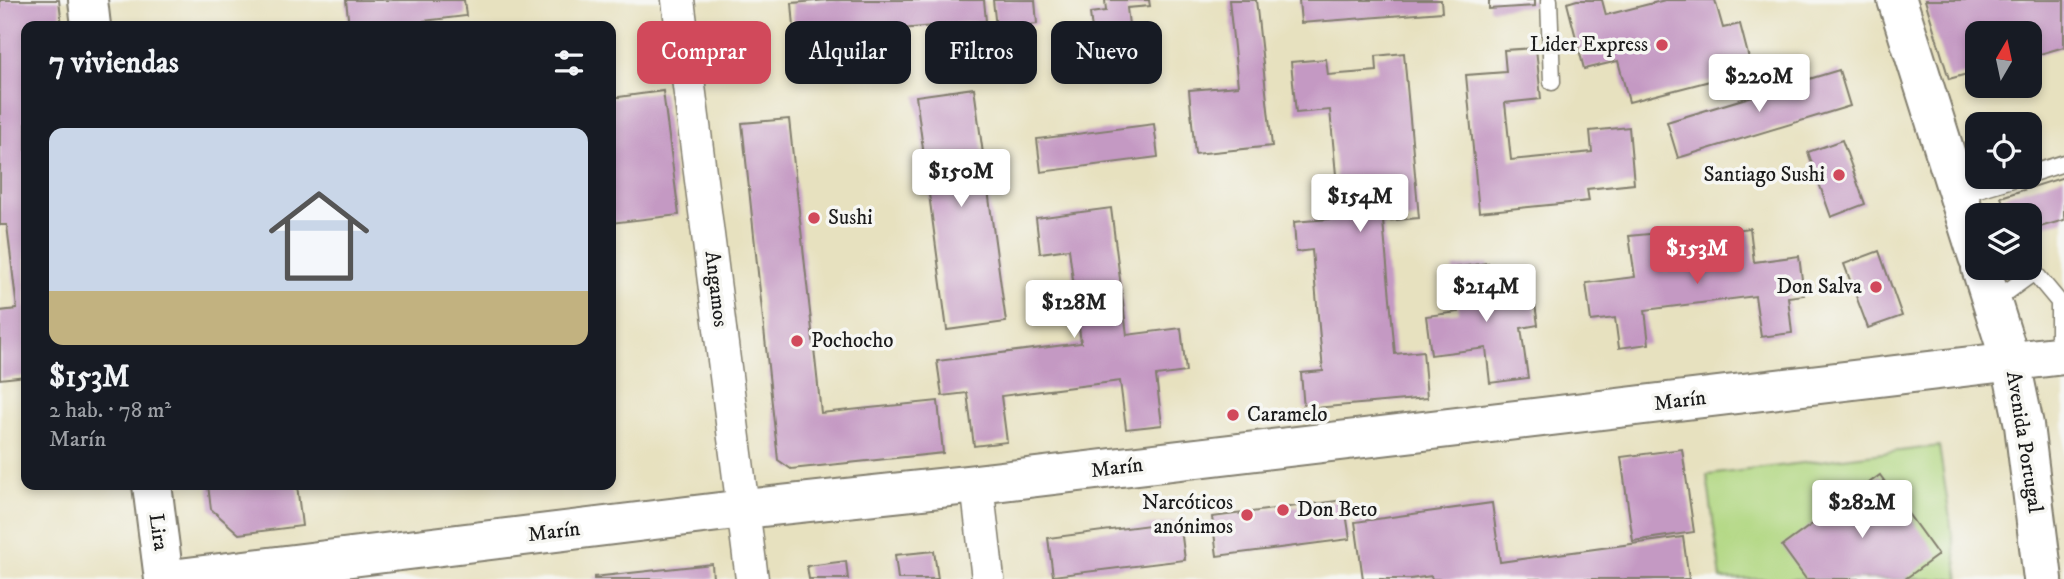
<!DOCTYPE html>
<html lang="es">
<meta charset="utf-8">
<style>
body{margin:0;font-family:"IM FELL DW Pica",serif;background:#20242c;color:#f1f3f6;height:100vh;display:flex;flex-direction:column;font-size:26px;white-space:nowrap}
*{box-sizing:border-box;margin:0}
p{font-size:23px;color:#9ea1a6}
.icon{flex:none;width:38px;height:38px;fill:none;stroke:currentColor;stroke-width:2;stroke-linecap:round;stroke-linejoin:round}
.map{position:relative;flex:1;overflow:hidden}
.side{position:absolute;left:21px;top:21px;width:595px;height:469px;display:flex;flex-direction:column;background:#171b24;border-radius:14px;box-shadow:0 4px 10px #0003}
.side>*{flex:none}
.guide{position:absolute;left:637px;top:21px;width:665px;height:63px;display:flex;gap:14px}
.needle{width:46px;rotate:9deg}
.fabs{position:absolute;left:1965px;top:21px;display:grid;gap:14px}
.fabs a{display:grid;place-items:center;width:77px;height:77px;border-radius:14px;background:#171b24;box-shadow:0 4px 10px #0003;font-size:35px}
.price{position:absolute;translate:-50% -60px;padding:0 16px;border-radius:7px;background:#fff;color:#222;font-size:23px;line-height:46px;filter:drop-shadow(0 2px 4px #0008)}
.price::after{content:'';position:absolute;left:50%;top:42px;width:21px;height:16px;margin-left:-10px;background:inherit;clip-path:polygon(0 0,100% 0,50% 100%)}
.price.on{background:#d1495b;color:#fff}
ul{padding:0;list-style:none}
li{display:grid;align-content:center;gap:14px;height:371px;padding:0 28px}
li+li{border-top:2px solid #363941}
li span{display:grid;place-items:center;height:217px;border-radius:14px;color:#555}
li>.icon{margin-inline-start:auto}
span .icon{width:126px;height:126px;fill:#fffc;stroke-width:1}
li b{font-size:30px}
h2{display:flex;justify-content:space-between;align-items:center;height:84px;padding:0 28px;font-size:30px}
.tag{padding:0 24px;border-radius:14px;background:#171b24;box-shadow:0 4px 10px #0003;font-size:24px;line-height:63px}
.tag.on{background:#d1495b;color:#fff}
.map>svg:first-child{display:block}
.green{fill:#b1d781;stroke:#667a4e;stroke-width:2}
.building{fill:#c499c3}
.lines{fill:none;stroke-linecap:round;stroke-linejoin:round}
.lane-casing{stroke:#827e6e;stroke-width:19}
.street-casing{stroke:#827e6e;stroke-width:35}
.secondary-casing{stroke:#827e6e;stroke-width:42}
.lane{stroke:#fff;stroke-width:16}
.street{stroke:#fff;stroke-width:32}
.secondary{stroke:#fff;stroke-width:38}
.poi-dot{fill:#d1495b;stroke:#f6f6f2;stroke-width:2.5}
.labels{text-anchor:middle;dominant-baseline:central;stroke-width:7;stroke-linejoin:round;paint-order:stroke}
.poi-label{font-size:21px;fill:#1c1c1c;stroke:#f6f6f2;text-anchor:end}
.street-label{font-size:21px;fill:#1c1c1c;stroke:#f6f6f2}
</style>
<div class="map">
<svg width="2064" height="579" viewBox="0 0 2064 579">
<rect width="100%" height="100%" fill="#f6f6f2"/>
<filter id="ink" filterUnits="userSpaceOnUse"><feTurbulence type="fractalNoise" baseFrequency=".0143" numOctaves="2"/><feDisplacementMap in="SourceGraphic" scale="14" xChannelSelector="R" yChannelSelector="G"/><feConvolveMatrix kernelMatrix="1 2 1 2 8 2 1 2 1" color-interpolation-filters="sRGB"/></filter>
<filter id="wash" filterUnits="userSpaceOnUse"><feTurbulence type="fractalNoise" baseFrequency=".00686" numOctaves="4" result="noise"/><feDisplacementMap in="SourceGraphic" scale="28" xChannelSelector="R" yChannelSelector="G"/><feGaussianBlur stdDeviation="1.57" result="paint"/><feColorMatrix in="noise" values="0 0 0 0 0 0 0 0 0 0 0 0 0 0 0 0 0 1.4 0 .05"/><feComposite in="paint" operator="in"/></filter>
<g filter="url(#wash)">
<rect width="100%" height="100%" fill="#e7e1bf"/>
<path class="green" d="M1939 446 1959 579H1721L1707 475Z"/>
<g id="blocks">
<g class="building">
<path d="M0 0H59L62 26H26V376L0 379V311L17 309 7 225H0Z"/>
<path d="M346 0H464L466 16 424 21V26H349Z"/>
<path d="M829 0H984L986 21 795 39 792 3Z"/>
<path d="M993 0H1035L1037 24 996 28Z"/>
<path d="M1105 0H1149L1150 6 1127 8 1135 76 1098 81 1090 13 1106 11Z"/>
<path d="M1229 0H1256L1272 146 1195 154 1189 90 1238 86Z"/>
<path d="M1299 0H1441L1442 12 1301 23Z"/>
<path d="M1489 0H1535V6L1489 9Z"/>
<path d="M1577 0H1602L1606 15 1665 0H1715L1723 28 1740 24 1752 70 1629 102 1618 61 1584 69 1567 3Z"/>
<path d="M1925 0H2064V47L2030 57V33H1978V71L1949 79Z"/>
<path d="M1536 48 1541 99 1505 103 1511 160 1592 152 1590 131 1629 127 1634 184 1587 189 1589 201 1479 212 1466 75 1506 72 1504 50Z"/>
<path d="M1404 53 1419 218 1383 221 1395 354 1423 351 1427 398 1304 409 1301 373 1323 371 1312 250 1296 252 1294 222 1340 218 1330 110 1296 113 1291 62 1326 59 1328 75 1377 71 1376 56Z"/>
<path d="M1839 70 1850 106 1678 158 1667 122Z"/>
<path d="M974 88 1006 322 947 330 916 96Z"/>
<path d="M663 91 679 215 611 223V122H613L611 98Z"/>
<path d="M789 119 821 413 938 401 943 453 791 469 778 460 742 123Z"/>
<path d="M1154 124 1158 157 1041 172 1037 139Z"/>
<path d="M1842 140 1865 204 1831 217 1808 152Z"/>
<path d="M2064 177V220L2030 230V215H2007L2001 197Z"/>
<path d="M1111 208 1127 335 1181 328 1186 372 1156 376 1162 425 1126 429 1120 381 1001 396 1007 442 974 446 967 393 942 396 937 361 1081 343 1069 249 1040 253 1036 218Z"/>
<path d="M1750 228 1754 262 1799 256 1804 295 1788 297 1792 333 1761 337 1755 296 1645 310 1649 344 1619 348 1615 318 1591 321 1586 283 1635 277 1629 236 1659 233 1664 271 1721 264 1716 232Z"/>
<path d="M1879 251 1902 316 1868 328 1844 264Z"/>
<path d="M1488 263 1493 296 1533 290 1538 325 1521 328 1528 378 1490 383 1486 348 1431 355 1426 316 1459 312 1453 268Z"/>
<path d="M1682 449 1694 532 1633 541 1621 457Z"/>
<path d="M1880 475 1938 555 1905 579H1806L1782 546Z"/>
<path d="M208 485H297L302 526 239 534 211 509Z"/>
<path d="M1344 500 1350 539 1217 556 1212 517Z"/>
<path d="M1492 503 1500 562 1683 537 1689 579H1432L1431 576 1410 579H1363L1355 522Z"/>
<path d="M1180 521 1185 560 1053 576 1048 538Z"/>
<path d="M934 551 938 579H898L895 555Z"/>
<path d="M846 561 848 579H809L807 566Z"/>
<path d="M712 564 713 579H594V577Z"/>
</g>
</g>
</g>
<g filter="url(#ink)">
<use href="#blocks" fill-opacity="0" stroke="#827e6e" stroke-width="2"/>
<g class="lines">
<defs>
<g id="lane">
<path d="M1549 0 1552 82"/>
<path d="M2030 174 2064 163"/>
<path d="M1958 195 2019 177"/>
<path d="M2030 259 2034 272 2059 302V356"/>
<path d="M1993 302 2034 272"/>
</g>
<g id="street">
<path d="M678 0 752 579"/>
<path d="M977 484 988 579"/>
</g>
<g id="secondary">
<path d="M88 0 91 26"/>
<path d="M1897 0 1978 257"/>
<path d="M1981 268 2011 363 2024 425 2043 579"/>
<path d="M152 485 164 579"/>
<path d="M171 579 744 509 977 484 2064 355"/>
</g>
</defs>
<use href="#lane" class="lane-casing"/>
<use href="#street" class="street-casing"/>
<use href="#secondary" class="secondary-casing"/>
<use href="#lane" class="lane"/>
<use href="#street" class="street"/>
<use href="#secondary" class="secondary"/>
</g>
</g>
<g class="poi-dot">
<circle cx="1662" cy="45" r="7"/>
<circle cx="1839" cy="175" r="7"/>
<circle cx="814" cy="218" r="7"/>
<circle cx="1876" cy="287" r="7"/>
<circle cx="797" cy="341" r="7"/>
<circle cx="1233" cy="415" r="7"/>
<circle cx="1283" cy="510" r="7"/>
<circle cx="1247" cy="515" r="7"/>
</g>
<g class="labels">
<g class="poi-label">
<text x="1648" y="45">Lider Express</text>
<text x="1825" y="175">Santiago Sushi</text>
<text x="828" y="218" text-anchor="start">Sushi</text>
<text x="1862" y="287">Don Salva</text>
<text x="811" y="341" text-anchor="start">Pochocho</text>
<text x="1247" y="415" text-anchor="start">Caramelo</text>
<text x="1233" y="503">Narcóticos<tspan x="1233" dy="24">anónimos</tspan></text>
<text x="1297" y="510" text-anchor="start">Don Beto</text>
</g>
<g class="street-label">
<text transform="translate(716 289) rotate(83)">Angamos</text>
<text transform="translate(1680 401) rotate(-7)">Marín</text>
<text transform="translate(2024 442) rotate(81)">Avenida Portugal</text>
<text transform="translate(1117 468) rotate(-7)">Marín</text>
<text transform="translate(158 532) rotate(82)">Lira</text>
<text transform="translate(554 532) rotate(-7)">Marín</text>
</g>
</g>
</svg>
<div class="fabs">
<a><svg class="needle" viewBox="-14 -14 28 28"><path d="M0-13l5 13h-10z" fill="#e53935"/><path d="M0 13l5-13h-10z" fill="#9ea1a6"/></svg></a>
<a><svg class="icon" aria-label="locate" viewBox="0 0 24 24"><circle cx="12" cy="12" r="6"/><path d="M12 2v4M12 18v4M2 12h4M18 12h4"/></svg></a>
<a><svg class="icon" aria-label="layers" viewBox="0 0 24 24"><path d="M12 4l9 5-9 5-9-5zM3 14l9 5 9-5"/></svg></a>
</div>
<b class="price" style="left:1759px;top:114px">$220M</b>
<b class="price" style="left:961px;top:209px">$150M</b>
<b class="price" style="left:1360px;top:234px">$154M</b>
<b class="price on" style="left:1697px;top:286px">$153M</b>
<b class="price" style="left:1486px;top:324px">$214M</b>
<b class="price" style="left:1074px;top:340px">$128M</b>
<b class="price" style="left:1862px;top:540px">$282M</b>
<div class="guide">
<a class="tag on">Comprar</a>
<a class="tag">Alquilar</a>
<a class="tag">Filtros</a>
<a class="tag">Nuevo</a>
</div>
<section class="side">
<h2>7 viviendas<svg class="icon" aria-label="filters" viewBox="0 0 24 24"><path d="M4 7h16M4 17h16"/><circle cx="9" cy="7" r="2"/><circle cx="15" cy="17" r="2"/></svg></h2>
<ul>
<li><span style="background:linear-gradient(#c9d6e8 75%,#c2b280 0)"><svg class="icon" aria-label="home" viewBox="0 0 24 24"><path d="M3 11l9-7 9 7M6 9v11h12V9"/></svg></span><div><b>$153M</b><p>2 hab. · 78 m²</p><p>Marín</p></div></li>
</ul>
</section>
</div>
